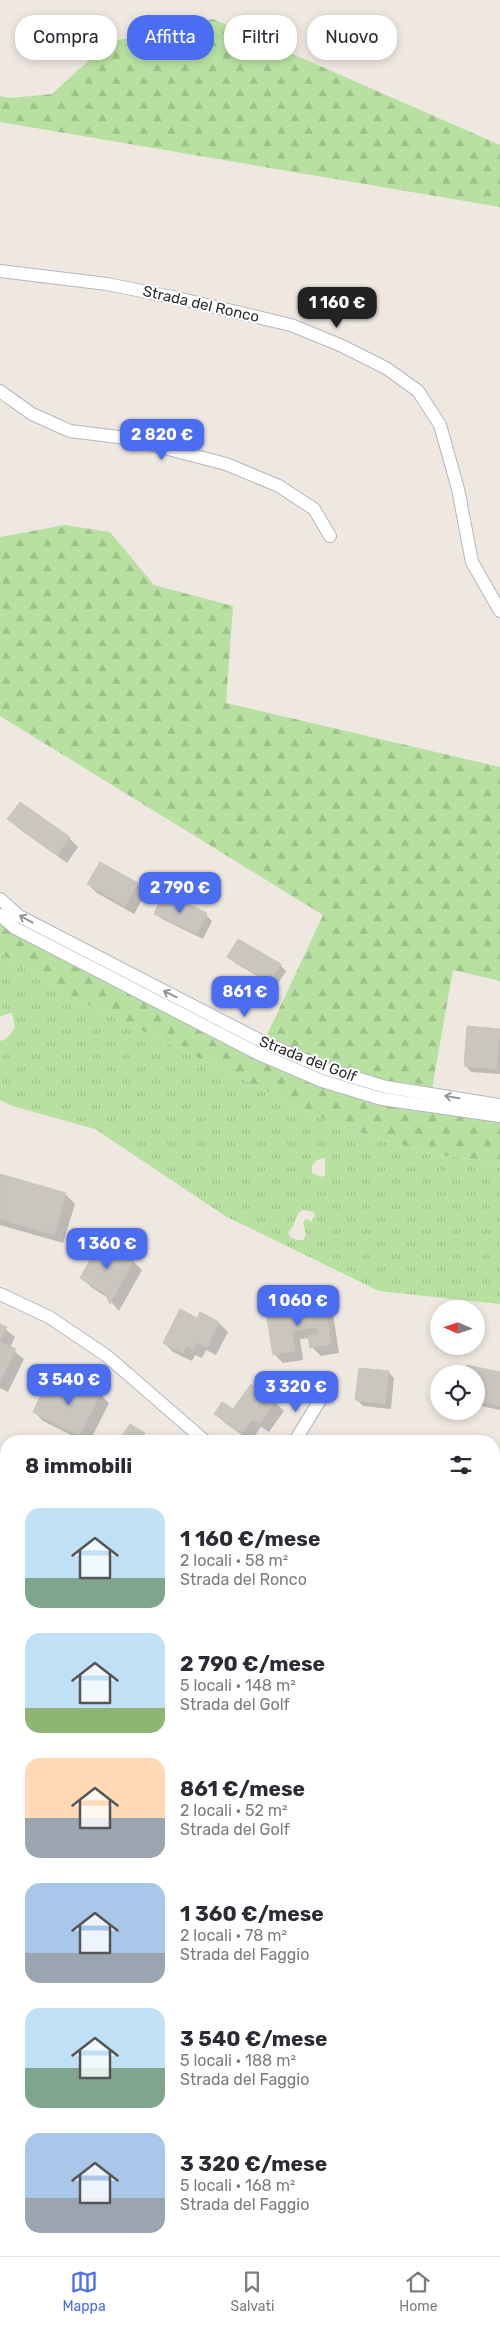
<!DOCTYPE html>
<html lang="it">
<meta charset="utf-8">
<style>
body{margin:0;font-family:Rubik,sans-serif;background:#f7f7f7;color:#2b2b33;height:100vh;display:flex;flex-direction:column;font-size:19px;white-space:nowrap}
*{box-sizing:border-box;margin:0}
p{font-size:16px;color:#7c7c81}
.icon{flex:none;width:28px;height:28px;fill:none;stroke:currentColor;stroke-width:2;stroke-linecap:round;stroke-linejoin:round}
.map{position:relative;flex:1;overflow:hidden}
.side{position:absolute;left:0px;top:1435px;width:500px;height:821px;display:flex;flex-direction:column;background:#fff;border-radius:20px 20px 0 0;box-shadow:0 2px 8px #0003}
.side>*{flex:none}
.hud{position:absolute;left:15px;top:15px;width:470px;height:45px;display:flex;gap:10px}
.needle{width:32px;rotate:273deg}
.buttons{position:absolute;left:430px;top:1300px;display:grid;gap:10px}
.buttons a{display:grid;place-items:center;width:55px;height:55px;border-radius:50%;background:#fff;box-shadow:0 2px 8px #0003;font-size:25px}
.price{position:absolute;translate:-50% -42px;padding:0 11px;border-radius:10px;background:#4a6df2;color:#fff;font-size:16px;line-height:32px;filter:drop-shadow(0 1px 2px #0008)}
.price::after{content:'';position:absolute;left:50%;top:30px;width:15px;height:11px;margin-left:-8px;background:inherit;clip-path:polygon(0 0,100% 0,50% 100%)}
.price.selected{background:#222;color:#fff}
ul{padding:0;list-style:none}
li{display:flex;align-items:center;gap:15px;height:125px;padding:0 25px}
li span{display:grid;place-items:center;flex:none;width:140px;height:100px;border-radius:15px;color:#555}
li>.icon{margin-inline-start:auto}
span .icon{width:60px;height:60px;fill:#fffc;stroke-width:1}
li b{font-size:21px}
h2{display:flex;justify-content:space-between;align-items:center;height:60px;padding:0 25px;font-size:21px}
.tag{padding:0 18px;border-radius:20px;background:#fff;box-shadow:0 2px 8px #0003;font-size:18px;line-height:45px}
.tag.selected{background:#4a6df2;color:#fff}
.dock{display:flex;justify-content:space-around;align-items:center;height:70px;border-top:1px solid #e1e1e2;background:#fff;font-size:14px;color:#7c7c81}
.dock a{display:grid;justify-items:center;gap:2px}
.dock .selected{color:#4a6df2}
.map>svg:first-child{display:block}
.grass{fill:url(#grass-tufts);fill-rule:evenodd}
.forest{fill:url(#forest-firs)}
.wetland{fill:url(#wetland-marsh)}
.shadow{fill:#0003}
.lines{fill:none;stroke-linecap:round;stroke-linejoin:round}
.river{stroke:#7aceea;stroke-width:29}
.building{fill:#cac6bf;stroke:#cac4ba}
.street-casing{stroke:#b4b7c0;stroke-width:14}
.secondary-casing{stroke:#b4b7c0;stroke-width:19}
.path{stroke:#c9c9c9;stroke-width:3;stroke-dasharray:4 2.5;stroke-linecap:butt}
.street{stroke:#fff;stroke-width:12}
.secondary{stroke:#fff;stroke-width:18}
.oneway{stroke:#969696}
.labels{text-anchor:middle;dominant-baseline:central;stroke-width:4;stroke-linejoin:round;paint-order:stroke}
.street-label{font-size:15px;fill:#2e2e2e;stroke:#fff}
</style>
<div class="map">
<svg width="500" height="2256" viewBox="0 0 500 2256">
<defs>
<pattern id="grass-tufts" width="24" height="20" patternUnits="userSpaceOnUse" patternTransform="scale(1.25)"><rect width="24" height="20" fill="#b8e1a1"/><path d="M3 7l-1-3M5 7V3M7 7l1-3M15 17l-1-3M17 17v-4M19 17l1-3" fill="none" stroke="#9ec18b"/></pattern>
<pattern id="forest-firs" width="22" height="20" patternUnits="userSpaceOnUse" patternTransform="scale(1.25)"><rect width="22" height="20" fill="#b8e1a1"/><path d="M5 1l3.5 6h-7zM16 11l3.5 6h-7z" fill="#9ec18b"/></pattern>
<pattern id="wetland-marsh" width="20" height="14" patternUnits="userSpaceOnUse" patternTransform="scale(1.25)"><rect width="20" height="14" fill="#b8e1a1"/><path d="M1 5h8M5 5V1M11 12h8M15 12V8" fill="none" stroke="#9ec18b"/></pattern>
</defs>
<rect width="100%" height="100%" fill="#eee8e1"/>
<g class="grass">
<path d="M0 953 66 994 339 1126 432 1154 500 1163V1304L379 1291 225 1216 95 1129 12 1106 0 1100V1040L2 1041 10 1035 15 1027 12 1013 0 1016ZM325 1158V1175L321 1177 312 1173V1166L317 1160ZM302 1210 314 1212 315 1216 311 1221 306 1219 303 1222 306 1235 303 1240H297L290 1237 288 1232C296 1226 294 1216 302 1210Z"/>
<path d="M0 1454 6 1458V1550H4L0 1538Z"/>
<path d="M0 1560 2 1569 6 1572V1607L0 1603Z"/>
<path d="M500 1865V2066L494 2067V1869Z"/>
</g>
<g class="forest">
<path d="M213 19 500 145V207L0 122V96L9 98 52 94 109 42Z"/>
<path d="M65 525 110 532 154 585 233 606 226 703 500 767V981L453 970 429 1106 500 1116V1163L432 1154 339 1126 66 994 0 953V915L258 1054 323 915 0 716V537Z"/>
<path d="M0 1827 6 1831V2011L0 2008Z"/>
<path d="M0 2041 6 2045V2129L0 2125Z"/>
<path d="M500 2066V2175L494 2174V2067Z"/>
<path d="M6 2218V2250H117L115 2256H0V2224Z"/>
<path d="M281 2250H428L426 2256H282Z"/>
</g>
<g class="wetland">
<path d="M0 2008 6 2011V2045L0 2041Z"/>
<path d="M117 2250H281L282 2256H115Z"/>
</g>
<g class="shadow">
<path d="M20 803 69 838 78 847 67 863 18 828 9 819Z"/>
<path d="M88 884H137L146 893 134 914 97 893Z"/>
<path d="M156 913 206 915 212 921 203 939 162 919Z"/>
<path d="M229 957 280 965 286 971 276 987 235 963Z"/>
<path d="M500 1030V1074L471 1072 465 1065Z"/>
<path d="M1 1176 66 1195 75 1204 63 1243 0 1225Z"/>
<path d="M133 1261 142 1270 119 1311 108 1298 91 1287 82 1278Z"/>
<path d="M324 1304 333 1313 339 1353 321 1356 312 1347 310 1338 300 1339 303 1360 283 1363 274 1354 268 1313Z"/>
<path d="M201 1314 219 1323 228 1332 216 1355 206 1350 202 1358 195 1355 192 1361 173 1352 164 1343 198 1319Z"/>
<path d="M0 1325 15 1337 10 1348 24 1359 8 1392 0 1388Z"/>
<path d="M388 1372 394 1378 391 1409 363 1406 357 1400Z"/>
<path d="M500 1373V1410L476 1405V1374Z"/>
<path d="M251 1386 275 1402 284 1411 269 1432 261 1427 251 1441 225 1423 216 1414 234 1411Z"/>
<path d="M100 1394 109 1403 90 1441H83L43 1421 34 1412 58 1398Z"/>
<path d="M131 1426 144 1434 151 1441H121Z"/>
<path d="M494 1453 500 1454V1507L494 1505Z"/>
<path d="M494 1569 500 1574V1590L497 1594 494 1592Z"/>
<path d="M494 2227 499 2232 500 2238V2256H476L475 2250H494Z"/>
</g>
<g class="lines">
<g class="river">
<path d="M0 2089 6 2093"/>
<path d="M56 2256 57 2250"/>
</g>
</g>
<g class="building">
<path d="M20 802 70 837 58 855 7 819Z"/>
<path d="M100 862 138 883 125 906 87 884Z"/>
<path d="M164 893 207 913 197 934 154 914Z"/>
<path d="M238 939 281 964 270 982 227 957Z"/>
<path d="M467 1026 500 1029 496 1069 464 1066Z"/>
<path d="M0 1174 66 1193 54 1235 0 1219Z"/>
<path d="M101 1240 134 1260 110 1304 105 1293 80 1278Z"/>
<path d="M325 1303 331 1344 310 1348 308 1336 318 1334 317 1327 292 1331 295 1351 273 1355 266 1312Z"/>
<path d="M180 1309 197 1318 200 1312 219 1322 207 1347 197 1342 193 1350 186 1346 183 1353 163 1343Z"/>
<path d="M0 1324 7 1327 0 1340Z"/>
<path d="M0 1342 16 1349 0 1381Z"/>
<path d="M467 1365 500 1372V1406L476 1401V1374H465Z"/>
<path d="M359 1368 389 1371 385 1404 355 1400Z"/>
<path d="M68 1376 101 1393 79 1436 33 1412 44 1389 58 1396Z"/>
<path d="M251 1384 275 1401 260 1424 252 1419 242 1433 214 1414 222 1402 233 1409Z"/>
<path d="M130 1424 145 1433 141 1439 144 1441H119Z"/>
<path d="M494 1451 500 1453V1503L494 1501Z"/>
<path d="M494 1567 500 1572V1578L494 1585Z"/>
<path d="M494 2227 500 2256H474L473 2250H494Z"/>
</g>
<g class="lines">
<defs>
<g id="street">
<path d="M0 271 107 284 177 298 291 325 340 345 386 368 418 391 440 425 458 489 472 562 500 611"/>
<path d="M0 391 32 414 70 431 126 438 226 464 279 486 314 509 330 536"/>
<path d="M0 899 19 916 263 1042 326 1069 386 1087 500 1105"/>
<path d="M0 915 15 928 259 1054 322 1081 382 1099 500 1116"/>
<path d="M0 1294 49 1317 107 1356 205 1441"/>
<path d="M295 1441 320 1400"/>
<path d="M494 1710 499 1720 494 1775"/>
<path d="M0 1804 6 1807"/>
</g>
<g id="secondary">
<path d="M0 1827 6 1831"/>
<path d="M494 2067H500"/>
</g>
</defs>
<use href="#street" class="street-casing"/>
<use href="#secondary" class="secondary-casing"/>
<path class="path" d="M319 2250 321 2256"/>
<use href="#street" class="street"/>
<use href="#secondary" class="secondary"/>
</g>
<defs><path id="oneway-shaft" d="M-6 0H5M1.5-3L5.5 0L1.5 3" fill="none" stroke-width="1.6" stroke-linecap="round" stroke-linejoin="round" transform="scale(1.25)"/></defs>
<g class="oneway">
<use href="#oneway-shaft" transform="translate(26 919) rotate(-151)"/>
<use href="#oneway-shaft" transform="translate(170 994) rotate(-153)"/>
<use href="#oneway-shaft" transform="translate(452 1097) rotate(-171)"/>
</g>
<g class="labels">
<g class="street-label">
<text transform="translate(201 304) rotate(13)">Strada del Ronco</text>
<text transform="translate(308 1059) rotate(21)">Strada del Golf</text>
</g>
</g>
</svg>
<div class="buttons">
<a><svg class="needle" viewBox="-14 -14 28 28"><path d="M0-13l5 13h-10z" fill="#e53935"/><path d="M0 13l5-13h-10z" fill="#7c7c81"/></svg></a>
<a><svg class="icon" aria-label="locate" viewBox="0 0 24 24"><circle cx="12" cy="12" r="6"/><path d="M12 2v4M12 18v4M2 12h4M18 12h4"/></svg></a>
</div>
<b class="price selected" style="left:337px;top:329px">1 160 €</b>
<b class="price" style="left:162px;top:461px">2 820 €</b>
<b class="price" style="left:180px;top:914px">2 790 €</b>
<b class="price" style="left:245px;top:1018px">861 €</b>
<b class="price" style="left:107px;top:1270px">1 360 €</b>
<b class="price" style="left:298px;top:1327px">1 060 €</b>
<b class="price" style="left:69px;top:1406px">3 540 €</b>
<b class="price" style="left:296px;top:1413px">3 320 €</b>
<div class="hud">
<a class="tag">Compra</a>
<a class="tag selected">Affitta</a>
<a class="tag">Filtri</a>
<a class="tag">Nuovo</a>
</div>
<section class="side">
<h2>8 immobili<svg class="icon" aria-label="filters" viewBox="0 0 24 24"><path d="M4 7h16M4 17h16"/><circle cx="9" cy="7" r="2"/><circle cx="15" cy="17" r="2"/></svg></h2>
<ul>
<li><span style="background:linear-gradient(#bfe0f5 70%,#7fa58c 0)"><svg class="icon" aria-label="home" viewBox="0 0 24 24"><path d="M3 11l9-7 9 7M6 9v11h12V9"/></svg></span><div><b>1 160 €/mese</b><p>2 locali · 58 m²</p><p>Strada del Ronco</p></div></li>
<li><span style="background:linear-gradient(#bfe0f5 75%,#8fb573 0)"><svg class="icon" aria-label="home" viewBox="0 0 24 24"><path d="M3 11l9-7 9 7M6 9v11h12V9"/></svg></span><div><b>2 790 €/mese</b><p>5 locali · 148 m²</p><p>Strada del Golf</p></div></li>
<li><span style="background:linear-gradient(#ffd9b3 60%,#9aa5b1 0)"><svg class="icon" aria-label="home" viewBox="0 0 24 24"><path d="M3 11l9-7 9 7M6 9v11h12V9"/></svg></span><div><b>861 €/mese</b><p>2 locali · 52 m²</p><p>Strada del Golf</p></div></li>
<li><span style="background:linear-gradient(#a9c7e8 70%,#9aa5b1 0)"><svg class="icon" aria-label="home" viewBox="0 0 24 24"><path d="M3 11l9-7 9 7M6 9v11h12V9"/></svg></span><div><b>1 360 €/mese</b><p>2 locali · 78 m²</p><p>Strada del Faggio</p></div></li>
<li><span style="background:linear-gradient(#bfe0f5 60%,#7fa58c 0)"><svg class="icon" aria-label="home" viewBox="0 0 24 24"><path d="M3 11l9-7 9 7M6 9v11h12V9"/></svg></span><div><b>3 540 €/mese</b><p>5 locali · 188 m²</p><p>Strada del Faggio</p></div></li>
<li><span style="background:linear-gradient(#a9c7e8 65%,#9aa5b1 0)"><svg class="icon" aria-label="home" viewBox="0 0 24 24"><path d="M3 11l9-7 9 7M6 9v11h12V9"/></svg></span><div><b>3 320 €/mese</b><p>5 locali · 168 m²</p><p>Strada del Faggio</p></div></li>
</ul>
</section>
</div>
<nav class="dock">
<a class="selected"><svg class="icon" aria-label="map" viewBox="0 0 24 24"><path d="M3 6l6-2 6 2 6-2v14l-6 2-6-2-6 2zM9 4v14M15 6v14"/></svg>Mappa</a>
<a><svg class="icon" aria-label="saved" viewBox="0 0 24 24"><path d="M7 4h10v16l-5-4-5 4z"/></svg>Salvati</a>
<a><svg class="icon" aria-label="home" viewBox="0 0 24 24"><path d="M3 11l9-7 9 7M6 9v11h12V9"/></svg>Home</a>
</nav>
